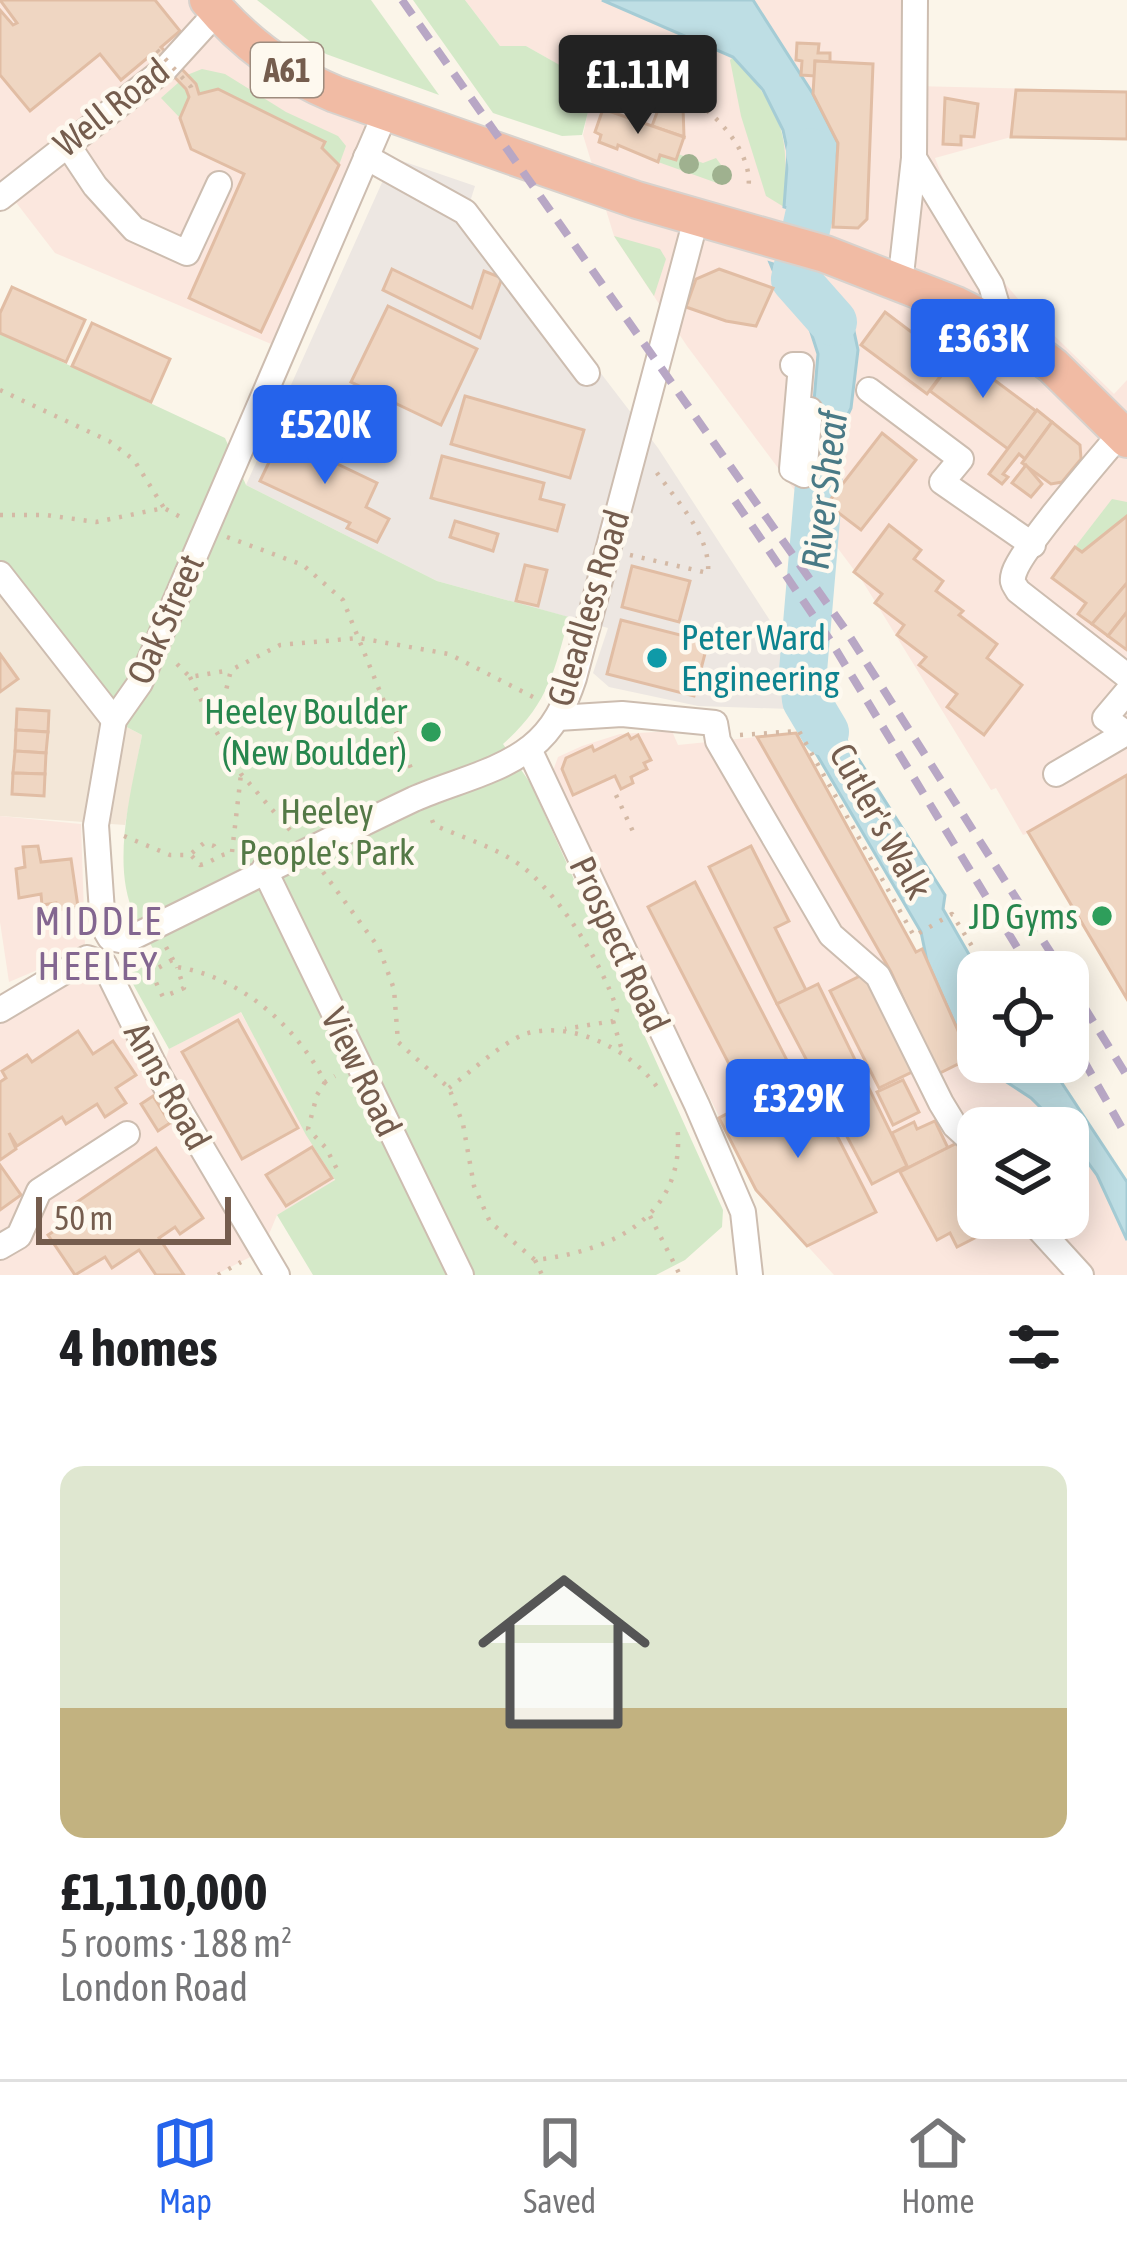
<!DOCTYPE html>
<meta charset="utf-8">
<style>
body{margin:0;font-family:"Asap Condensed",sans-serif;background:#f6f6f6;color:#202124;height:100vh;display:flex;flex-direction:column;font-size:45px;white-space:nowrap}
*{box-sizing:border-box;margin:0}
p{font-size:39px;color:#757577}
.icon{flex:none;width:66px;height:66px;fill:none;stroke:currentColor;stroke-width:2;stroke-linecap:round;stroke-linejoin:round}
.map{position:relative;height:1275px;overflow:hidden}
.drawer{display:flex;flex-direction:column;background:#fff;flex:1}
.drawer>*{flex:none}
.fabs{position:absolute;left:957px;top:951px;display:grid;gap:24px}
.fabs a{display:grid;place-items:center;width:132px;height:132px;border-radius:24px;background:#fff;box-shadow:0 6px 30px #0003;font-size:60px}
.scale{position:absolute;left:36px;bottom:30px;width:195px;box-sizing:border-box;padding-left:12px;border:6px solid #755d4e;border-top:0;font-size:33px;line-height:42px;white-space:nowrap;color:#755d4e;-webkit-text-stroke:9px #fef9ef;paint-order:stroke}
.price{position:absolute;translate:-50% -102px;padding:0 27px;border-radius:12px;background:#2563eb;color:#fff;font-size:39px;line-height:78px;filter:drop-shadow(0 3px 6px #0008)}
.price::after{content:'';position:absolute;left:50%;top:72px;width:36px;height:27px;margin-left:-18px;background:inherit;clip-path:polygon(0 0,100% 0,50% 100%)}
.price.selected{background:#222;color:#fff}
ul{padding:0;list-style:none}
li{display:grid;align-content:center;gap:24px;height:636px;padding:0 60px}
li+li{border-top:3px solid #e0e0e0}
li span{display:grid;place-items:center;height:372px;border-radius:24px;color:#555}
li>.icon{margin-inline-start:auto}
span .icon{width:216px;height:216px;fill:#fffc;stroke-width:1}
li b{font-size:51px}
h2{display:flex;justify-content:space-between;align-items:center;height:144px;padding:0 60px;font-size:51px}
.tabs{display:flex;justify-content:space-around;align-items:center;height:168px;border-top:3px solid #e0e0e0;background:#fff;font-size:33px;color:#757577}
.tabs a{display:grid;justify-items:center;gap:6px}
.tabs .selected{color:#2563eb}
.map>svg:first-child{display:block}
.residential{fill:#f3e7d8}
.commercial{fill:#fbe7de}
.industrial{fill:#ede7e2}
.green{fill:#d4e9c8}
.water{fill:#bedee4;stroke:#a5ccd5;stroke-width:3}
.lines{fill:none;stroke-linecap:round;stroke-linejoin:round}
.river{stroke:#bedee4;stroke-width:48}
.building{fill:#efd6c2;stroke:#e1bda4;stroke-width:3}
.minor-casing{stroke:#cdbdb0;stroke-width:28}
.highway-casing{stroke:#d8d2cd;stroke-width:40}
.path{stroke:#d4b9a5;stroke-width:4.5;stroke-dasharray:3 9;stroke-linecap:butt}
.minor{stroke:#fff;stroke-width:24}
.highway{stroke:#f1bba4;stroke-width:36}
.rail{stroke:#b8a7c5;stroke-width:8;stroke-dasharray:18 12;stroke-linecap:butt}
.path-bridge{stroke:#d4b9a5;stroke-width:4.5;stroke-dasharray:3 9;stroke-linecap:butt}
.tree{fill:#9fb18f}
.culture-dot{fill:#0f9aa8;stroke:#fef9ef;stroke-width:4.5}
.leisure-dot{fill:#2e9e5b;stroke:#fef9ef;stroke-width:4.5}
.labels{text-anchor:middle;dominant-baseline:central;stroke-width:9;stroke-linejoin:round;paint-order:stroke}
.shield{fill:#fef9ef;stroke:#9e8c7e;stroke-width:3}
.shield-label{font-size:33px;font-weight:bold;fill:#755d4e}
.street-label{font-size:36px;fill:#755d4e;stroke:#fef9ef}
.culture-label{font-size:36px;fill:#0d838f;stroke:#fef9ef;text-anchor:start}
.leisure-label{font-size:36px;fill:#27864d;stroke:#fef9ef;text-anchor:end}
.park-label{font-size:36px;fill:#547946;stroke:#fef9ef}
.water-label{font-size:39px;font-style:italic;fill:#497a86;stroke:#fef9ef}
.neighbourhood-label{font-size:39px;letter-spacing:3px;fill:#836690;stroke:#fef9ef}
</style>
<div class="map">
<svg width="1127" height="1275" viewBox="0 0 1127 1275">
<rect width="100%" height="100%" fill="#fbf5e9"/>
<path class="residential" d="M0 576 115 721 142 735 125 825 0 816Z"/>
<g class="commercial">
<path d="M0 0H208L385 114 283 349 55 253 8 192 0 198Z"/>
<path d="M465 0H602L733 57 832 222 838 143 812 94 753 0H915L914 86 1127 91V139L1011 137 935 158 956 212 990 266 1025 307 1114 394 1127 380V999L1029 833 1023 835 996 788 991 790 863 582 687 346 614 236 583 135 594 85 526 46H500Z"/>
<path d="M672 731 678 745 796 733 917 952 970 1058 1031 1098 1061 1128H978V1218H1068V1135L1097 1175 1127 1240V1275H834L756 1190 550 779 558 757 582 746 620 734Z"/>
<path d="M0 816 81 824 85 944 61 960 9 982 0 922Z"/>
<path d="M87 958 161 1074 169 1049 240 1011 335 1181 277 1215 262 1251 215 1275H0V1008Z"/>
</g>
<path class="industrial" d="M402 161 475 186 470 202 658 448 782 639 790 709 698 706 609 687 593 673 608 628 437 581 246 485 389 167Z"/>
<g class="green">
<path d="M257 0H371L439 95 326 54Z"/>
<path d="M413 0H465L500 46H526L595 85 582 135 562 136 493 113Z"/>
<path d="M733 57C784 112 789 133 784 207L766 196 741 116 730 60Z"/>
<path d="M202 69 225 74 286 112 338 136 346 146 339 165 322 148 324 141 218 89 189 97 180 118 161 98 187 75Z"/>
<path d="M678 154 703 163 716 158 727 173 726 178 717 183 658 162 660 155 675 160Z"/>
<path d="M614 236 660 249 666 259 654 296Z"/>
<path d="M0 333 225 438 246 485 437 581 569 617C554 673 548 704 503 744L531 784 723 1210 722 1227 685 1260 656 1275H313L277 1215 335 1180 306 1135 241 1012 169 1049 128 975 159 958C151 944 141 931 135 916 110 865 132 788 142 735L115 721 0 576Z"/>
<path d="M1112 499 1127 502V516L1082 552 1075 547Z"/>
</g>
<g class="water">
<path d="M602 0H753L813 94 838 143 833 222 784 207 788 153 783 130 763 90 733 57Z"/>
<path d="M770 263 814 277 852 322 858 350 851 408 832 449 824 565 803 531 818 354 800 298 778 282Z"/>
<path d="M782 639 945 895 943 909 979 972 978 1062H1048L1127 1182V1240L1097 1175 1068 1135V1128H1061L1031 1098 970 1058 927 961 921 932 790 709Z"/>
</g>
<g class="lines">
<g class="river">
<path d="M810 152 816 184 795 279 833 322"/>
<path d="M819 484 803 671 806 700 825 732"/>
</g>
</g>
<g class="building">
<path d="M0 0H155L180 31 161 47 196 84 199 94 218 89 325 142 322 148 339 165 261 332 189 298 244 174 191 149 180 118 189 97 186 89 152 54 121 80 100 54 30 111 0 75V10L13 25 17 23Z"/>
<path d="M797 43 819 44 818 53H830V62L815 61V76L801 75 802 61 796 60Z"/>
<path d="M815 61 873 64 867 219 858 228 833 227 838 143 813 94Z"/>
<path d="M1016 90 1127 92V139L1011 137Z"/>
<path d="M945 98 978 104 974 137 961 136V145L943 144Z"/>
<path d="M662 99 683 107 684 137 652 126Z"/>
<path d="M603 109 684 137 676 160 660 155 658 162 618 145 617 149 599 142 601 135 595 132Z"/>
<path d="M392 269 472 308 484 271 502 278 480 338 383 290Z"/>
<path d="M719 269 773 288 756 326 726 321 686 307 696 279Z"/>
<path d="M12 287 85 320 66 362 0 333V313Z"/>
<path d="M388 306 477 349 441 425 351 382Z"/>
<path d="M885 312 951 362 927 394 861 345Z"/>
<path d="M92 323 170 359 151 402 72 366Z"/>
<path d="M958 353 1036 411 1008 449 930 391Z"/>
<path d="M465 396 584 430 570 478 451 444Z"/>
<path d="M1037 410 1052 422 1025 459 1019 454 1003 474 1008 477 1002 484 989 474Z"/>
<path d="M1052 422 1080 445 1081 459 1062 482 1051 484 1022 463Z"/>
<path d="M882 433 916 460 861 530 827 504Z"/>
<path d="M281 437 377 483 366 507 389 519 377 542 347 528 350 523 260 481Z"/>
<path d="M442 456 544 483 540 499 564 505 557 531 431 498Z"/>
<path d="M1026 465 1042 484 1031 497 1012 483Z"/>
<path d="M1127 516V583L1092 624 1078 614 1086 603 1052 578 1075 547 1082 552Z"/>
<path d="M455 521 498 534 493 551 450 537Z"/>
<path d="M889 525 921 550 914 559 943 581 936 591 963 611 959 615 997 644 987 658 1022 685 984 735 947 707 957 694 919 665 926 657 897 635 904 625 875 603 882 594 854 572Z"/>
<path d="M525 565 547 570 538 606 516 601Z"/>
<path d="M632 566 690 581 679 622 622 607Z"/>
<path d="M1127 583V612L1108 636 1092 624Z"/>
<path d="M1127 612V650L1108 636Z"/>
<path d="M621 620 708 642 694 696 607 674Z"/>
<path d="M0 654 18 679 0 692Z"/>
<path d="M17 709 49 711 48 732 16 730Z"/>
<path d="M16 730 48 732 46 753 15 751Z"/>
<path d="M796 733 916 952 922 949 970 1058 938 1074 891 972 757 737Z"/>
<path d="M628 734 631 739 638 735 651 760 644 763 647 769 631 777 633 783 621 789 615 776 573 795 562 769 566 758 592 746 594 751Z"/>
<path d="M15 751 46 753 45 774 13 773Z"/>
<path d="M13 773 45 774 44 796 12 794Z"/>
<path d="M1127 775V999L1028 832Z"/>
<path d="M38 846 41 862 71 859 78 907 57 910 56 903 42 905 41 894 19 898 16 869 25 867 23 847Z"/>
<path d="M751 846 789 921 775 928 806 990 777 1004 709 867Z"/>
<path d="M695 882 792 1070 745 1095 648 907Z"/>
<path d="M866 973 914 1071 879 1088 830 991Z"/>
<path d="M818 984 907 1166 872 1184 777 1004Z"/>
<path d="M238 1020 298 1128 242 1159 182 1052Z"/>
<path d="M78 1031 93 1054 113 1041 136 1075 116 1088 126 1103 105 1117 97 1104 66 1124 62 1117 17 1146 9 1133 16 1149 0 1160V1082L6 1078 2 1071 27 1055 32 1062Z"/>
<path d="M805 1073 876 1212 807 1246 756 1190 719 1118Z"/>
<path d="M903 1080 919 1112 893 1125 877 1092Z"/>
<path d="M153 1096 170 1123 158 1131 141 1104Z"/>
<path d="M935 1121 948 1148 908 1168 892 1133 914 1122 917 1129Z"/>
<path d="M963 1140 978 1161V1218H1014L957 1247 950 1233 937 1240 900 1172Z"/>
<path d="M312 1147 332 1178 286 1206 266 1175Z"/>
<path d="M156 1148 203 1218 180 1234 175 1227 159 1238 184 1275H156L139 1250 112 1268 105 1257 75 1275 48 1235 62 1226 55 1217Z"/>
<path d="M0 1165 21 1195 0 1210Z"/>
</g>
<g class="lines">
<defs>
<g id="minor">
<path d="M385 114 140 683 114 720 96 825 103 926 110 938 125 941C222 894 317 845 414 799 452 782 498 773 531 747 554 729 565 705 574 678L696 219"/>
<path d="M67 144 95 186 134 229 187 253 219 184"/>
<path d="M366 157 465 212 587 373"/>
<path d="M914 158 991 285 1004 329"/>
<path d="M0 198 166 68 217 12"/>
<path d="M900 284 914 158 915 0"/>
<path d="M793 365H801L792 469 804 475 810 410"/>
<path d="M869 390 961 459 942 482 1033 545"/>
<path d="M1121 433C1100 458 1021 549 1014 573 1011 583 1014 584 1018 591L1127 676"/>
<path d="M0 574 114 720"/>
<path d="M1127 692 1105 718 1127 734"/>
<path d="M558 718 622 714 715 723 718 741 831 935 878 976 941 1103 955 1126 978 1147"/>
<path d="M529 749 697 1105 743 1212 750 1275"/>
<path d="M1056 774 1126 733"/>
<path d="M264 869 461 1275"/>
<path d="M0 1010 87 958 104 964 160 1077 277 1275"/>
<path d="M1029 1218 1081 1275"/>
<path d="M0 1247 19 1236 39 1191 127 1134"/>
</g>
<path id="highway" d="M208 0C243 42 284 73 335 94L637 200 825 254 956 305 1004 329 1053 366 1127 439"/>
</defs>
<use href="#minor" class="minor-casing"/>
<use href="#highway" class="highway-casing"/>
<g class="path">
<path d="M687 97C716 112 755 155 748 190"/>
<path d="M0 390 109 441 134 460 164 508"/>
<path d="M0 515H46L96 522 164 508 184 519"/>
<path d="M227 537 303 565 343 600 412 771"/>
<path d="M630 555 708 573C711 535 676 501 655 470"/>
<path d="M177 664 190 677 231 670"/>
<path d="M190 677 216 731"/>
<path d="M740 735 799 731 914 936 952 914 988 972"/>
<path d="M616 795 636 838"/>
<path d="M432 820 434 825C459 836 488 845 511 859 554 884 603 964 617 1010L613 1021 565 1029"/>
<path d="M290 830 241 774 216 731 231 670 280 645 359 638 449 654 541 701"/>
<path d="M124 836 170 855H191L200 865C213 862 219 854 232 853"/>
<path d="M232 852 241 774"/>
<path d="M192 853 204 843 214 846 219 854"/>
<path d="M323 872 379 948 394 989 398 1042 449 1088 463 1124 474 1186 490 1222 535 1260C614 1251 688 1215 677 1124"/>
<path d="M166 947 177 967C241 977 296 1026 325 1082L335 1076"/>
<path d="M172 960 151 972 163 997 184 988 177 967"/>
<path d="M613 1021 622 1050"/>
<path d="M325 1082 317 1095 308 1129 326 1148 339 1173"/>
<path d="M449 1088C469 1073 503 1042 525 1034 573 1019 636 1052 661 1093"/>
<path d="M650 1216 680 1275"/>
<path d="M535 1260 542 1275"/>
<path d="M218 1275 241 1262"/>
</g>
<use href="#minor" class="minor"/>
<use href="#highway" class="highway"/>
<g class="rail">
<path d="M402 0 845 629 1063 972"/>
<path d="M735 501 830 640 1032 972"/>
<path d="M1068 981 1127 1076"/>
<path d="M1068 1033 1127 1137"/>
</g>
<path class="path-bridge" d="M157 50 191 87 194 96"/>
</g>
<g class="tree">
<circle cx="689" cy="164" r="10"/>
<circle cx="722" cy="175" r="10"/>
</g>
<circle class="culture-dot" cx="657" cy="658" r="12"/>
<g class="leisure-dot">
<circle cx="431" cy="732" r="12"/>
<circle cx="1102" cy="916" r="12"/>
</g>
<g class="labels">
<rect class="shield" x="251" y="43" width="72" height="54" rx="9"/>
<g class="shield-label">
<text x="287" y="70">A61</text>
</g>
<g class="street-label">
<text transform="translate(111 107) rotate(-38)">Well Road</text>
<text transform="translate(588 608) rotate(-73)">Gleadless Road</text>
<text transform="translate(165 619) rotate(-66)">Oak Street</text>
<text transform="translate(881 821) rotate(61)">Cutler's Walk</text>
<text transform="translate(620 944) rotate(65)">Prospect Road</text>
<text transform="translate(362 1072) rotate(64)">View Road</text>
<text transform="translate(168 1086) rotate(61)">Anns Road</text>
</g>
<g class="culture-label">
<text x="681" y="637">Peter Ward<tspan x="681" dy="41">Engineering</tspan></text>
</g>
<g class="leisure-label">
<text x="407" y="711">Heeley Boulder<tspan x="407" dy="41">(New Boulder)</tspan></text>
<text x="1078" y="916">JD Gyms</text>
</g>
<g class="park-label">
<text x="327" y="811">Heeley<tspan x="327" dy="41">People's Park</tspan></text>
</g>
<g class="water-label">
<text transform="translate(824 490) rotate(-83)">River Sheaf</text>
</g>
<g class="neighbourhood-label">
<text x="99" y="921">MIDDLE<tspan x="99" dy="45">HEELEY</tspan></text>
</g>
</g>
</svg>
<div class="fabs">
<a><svg class="icon" aria-label="locate" viewBox="0 0 24 24"><circle cx="12" cy="12" r="6"/><path d="M12 2v4M12 18v4M2 12h4M18 12h4"/></svg></a>
<a><svg class="icon" aria-label="layers" viewBox="0 0 24 24"><path d="M12 4l9 5-9 5-9-5zM3 14l9 5 9-5"/></svg></a>
</div>
<div class="scale">50 m</div>
<b class="price selected" style="left:638px;top:137px">£1.11M</b>
<b class="price" style="left:983px;top:401px">£363K</b>
<b class="price" style="left:325px;top:487px">£520K</b>
<b class="price" style="left:798px;top:1161px">£329K</b>
</div>
<section class="drawer">
<h2>4 homes<svg class="icon" aria-label="filters" viewBox="0 0 24 24"><path d="M4 7h16M4 17h16"/><circle cx="9" cy="7" r="2"/><circle cx="15" cy="17" r="2"/></svg></h2>
<ul>
<li><span style="background:linear-gradient(#dfe7d0 65%,#c2b280 0)"><svg class="icon" aria-label="home" viewBox="0 0 24 24"><path d="M3 11l9-7 9 7M6 9v11h12V9"/></svg></span><div><b>£1,110,000</b><p>5 rooms · 188 m²</p><p>London Road</p></div></li>
</ul>
</section>
<nav class="tabs">
<a class="selected"><svg class="icon" aria-label="map" viewBox="0 0 24 24"><path d="M3 6l6-2 6 2 6-2v14l-6 2-6-2-6 2zM9 4v14M15 6v14"/></svg>Map</a>
<a><svg class="icon" aria-label="saved" viewBox="0 0 24 24"><path d="M7 4h10v16l-5-4-5 4z"/></svg>Saved</a>
<a><svg class="icon" aria-label="home" viewBox="0 0 24 24"><path d="M3 11l9-7 9 7M6 9v11h12V9"/></svg>Home</a>
</nav>
